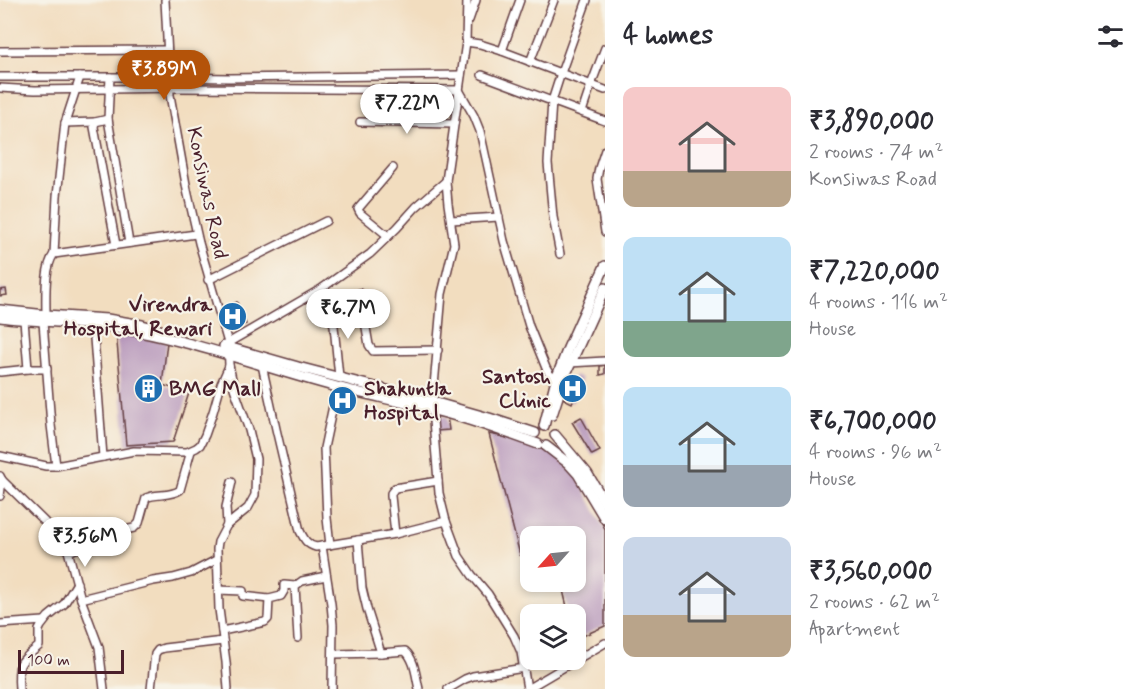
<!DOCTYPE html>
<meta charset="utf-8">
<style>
body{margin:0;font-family:Mynerve,sans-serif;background:#f2f2f3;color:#2b2b33;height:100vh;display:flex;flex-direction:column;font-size:22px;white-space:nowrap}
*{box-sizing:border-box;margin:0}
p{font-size:20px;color:#7c7c81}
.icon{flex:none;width:33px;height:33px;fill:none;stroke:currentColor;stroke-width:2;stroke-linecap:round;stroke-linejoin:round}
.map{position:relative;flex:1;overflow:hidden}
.panel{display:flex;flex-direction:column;background:#fff;width:540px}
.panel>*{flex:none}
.needle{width:39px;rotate:243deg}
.tools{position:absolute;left:520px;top:526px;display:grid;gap:12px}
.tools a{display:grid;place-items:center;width:66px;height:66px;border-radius:12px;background:#fff;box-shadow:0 3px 9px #0003;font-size:30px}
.scale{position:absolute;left:18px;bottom:15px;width:106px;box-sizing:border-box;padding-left:6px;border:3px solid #4a1f2b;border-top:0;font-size:16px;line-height:21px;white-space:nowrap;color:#4a1f2b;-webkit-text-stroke:4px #f7f3e8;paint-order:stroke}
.price{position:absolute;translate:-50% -51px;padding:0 14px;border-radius:21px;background:#fff;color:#222;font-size:20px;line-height:39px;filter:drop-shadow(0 2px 3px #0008)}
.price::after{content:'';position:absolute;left:50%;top:36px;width:18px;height:14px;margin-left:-9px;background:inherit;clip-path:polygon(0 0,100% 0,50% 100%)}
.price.on{background:#b45309;color:#fff}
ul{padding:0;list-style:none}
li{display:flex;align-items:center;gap:18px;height:150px;padding:0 18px}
li span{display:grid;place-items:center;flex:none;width:168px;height:120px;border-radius:12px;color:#555}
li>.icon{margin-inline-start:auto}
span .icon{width:72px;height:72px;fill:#fffc;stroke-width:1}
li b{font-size:26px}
h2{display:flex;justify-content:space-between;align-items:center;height:72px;padding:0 18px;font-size:26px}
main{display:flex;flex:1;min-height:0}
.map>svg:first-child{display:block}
.building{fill:#b899bc}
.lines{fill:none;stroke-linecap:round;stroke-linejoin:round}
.street-casing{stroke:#633c41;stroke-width:10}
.secondary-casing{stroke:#633c41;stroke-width:12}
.street{stroke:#fff;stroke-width:7}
.secondary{stroke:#fff;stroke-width:9}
.labels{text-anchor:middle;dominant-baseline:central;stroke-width:4.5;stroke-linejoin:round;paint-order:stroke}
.street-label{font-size:21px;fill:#4a1f2b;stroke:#f7f3e8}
.poi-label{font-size:21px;font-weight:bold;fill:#4a1f2b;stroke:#f7f3e8;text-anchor:end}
</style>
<main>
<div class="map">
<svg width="605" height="689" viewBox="0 0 605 689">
<rect width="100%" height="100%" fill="#f7f3e8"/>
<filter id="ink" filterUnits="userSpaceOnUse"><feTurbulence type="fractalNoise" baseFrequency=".0167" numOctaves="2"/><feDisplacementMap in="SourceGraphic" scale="12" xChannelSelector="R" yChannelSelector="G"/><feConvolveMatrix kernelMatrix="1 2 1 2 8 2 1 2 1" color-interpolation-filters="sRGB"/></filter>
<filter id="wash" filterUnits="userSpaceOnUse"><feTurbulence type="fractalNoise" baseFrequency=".008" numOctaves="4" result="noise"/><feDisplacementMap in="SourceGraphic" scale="24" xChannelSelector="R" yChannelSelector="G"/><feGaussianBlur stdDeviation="1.35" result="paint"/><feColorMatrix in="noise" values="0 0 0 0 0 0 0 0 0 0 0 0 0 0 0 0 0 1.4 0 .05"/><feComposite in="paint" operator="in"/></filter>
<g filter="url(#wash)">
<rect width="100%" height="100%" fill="#f2ddbf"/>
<g id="blocks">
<g class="building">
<path d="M6 289 7 295 0 296V290Z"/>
<path d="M237 302 246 324 232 329 224 307Z"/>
<path d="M116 331 167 342 162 385 189 393 173 442 126 445Z"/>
<path d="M605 365V374L600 375V366Z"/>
<path d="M575 375 582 378 572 403 564 399Z"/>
<path d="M340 390 349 393 345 407 335 404Z"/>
<path d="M447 416 449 430 436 431 435 417Z"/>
<path d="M581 417 600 451 592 455 572 422Z"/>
<path d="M489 434 509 438 555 454 576 474 605 529V626L576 639V615H569L561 582H576V537H531V555H520Z"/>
</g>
</g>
</g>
<g filter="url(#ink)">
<use href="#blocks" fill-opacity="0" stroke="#633c41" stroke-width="1.5"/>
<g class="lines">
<defs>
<g id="street">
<path d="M165 0 170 95 187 190 199 243 228 343 229 365 234 388 249 430 256 459 255 495 248 508 227 525 218 542 217 549 219 609 226 662 228 689"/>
<path d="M467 0 466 42 446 181 448 204 454 244 442 294 432 409 439 493 446 521 459 556 472 575 488 594 514 636 521 652 527 689"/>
<path d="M469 20 476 0"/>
<path d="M466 42 480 44 502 51 605 90"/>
<path d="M0 51 167 50"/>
<path d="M502 51 520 0"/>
<path d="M530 62 554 0"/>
<path d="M482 75 605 121"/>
<path d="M0 77H169L230 78 461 75"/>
<path d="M110 77 108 119 129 243"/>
<path d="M0 88 35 90 181 88 459 90 474 116 480 131 504 241 529 326 546 368 550 375 560 380"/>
<path d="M582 112 591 85 605 48"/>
<path d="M108 119 95 122 94 127 116 245"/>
<path d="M360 122 454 124"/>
<path d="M65 123 95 122"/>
<path d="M605 150 599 168 597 179 605 232"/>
<path d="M451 220 499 217"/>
<path d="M388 236 360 213 358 209 393 168"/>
<path d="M54 254 57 196 65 123 80 77"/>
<path d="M560 254 553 217 548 163 552 101 561 73 587 0"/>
<path d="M208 280 326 221"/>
<path d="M360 293 369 345 373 351 438 350"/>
<path d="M330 305 334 326 339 377"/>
<path d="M46 315C46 299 44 267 54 254L196 234"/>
<path d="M43 322 51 425 56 466"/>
<path d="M93 325 103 457"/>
<path d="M228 343 321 289 370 254 397 228 416 207 446 181"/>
<path d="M569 363 605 361"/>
<path d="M262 365 276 429 300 531C304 539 307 545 316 547L395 534 446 521"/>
<path d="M28 369H47"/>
<path d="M0 372 28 369 24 320"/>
<path d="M0 456 46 466H56L134 451 187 452 196 448 200 445 205 435 213 412 221 384 229 366"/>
<path d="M0 476 2 480 54 531 67 547 81 599 99 647 104 689"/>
<path d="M0 496 2 480"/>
<path d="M227 525 226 507 232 482"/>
<path d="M395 534 391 496V493L395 488 438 481"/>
<path d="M358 540 362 588 367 609 381 653"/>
<path d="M330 545 327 518 324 448 337 387"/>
<path d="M322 546 331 604 333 625 332 689"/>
<path d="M69 552 111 533 134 528 139 523 146 498C156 493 170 497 180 490L191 451"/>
<path d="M218 590 243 591V596L269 599"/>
<path d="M81 599 153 581 173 578 191 573 216 560"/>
<path d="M0 624 44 621"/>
<path d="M222 631 265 622 268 619 269 599 281 596 284 591V585L295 586"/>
<path d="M298 638 295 586 302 581 326 576"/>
<path d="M333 654 381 653 405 651C415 659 416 677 419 689"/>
<path d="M19 689C17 662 19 663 39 646V630L41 626 48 617 64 604 77 583"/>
<path d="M151 689 155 654 158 650 164 648 223 641"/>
<path d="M448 689 465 679 473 676 524 668"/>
<path d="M527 689 605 643"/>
</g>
<g id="secondary">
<path d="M0 310 46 315 107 319 142 325 167 332"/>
<path d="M0 317C39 322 79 322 118 328 193 340 264 368 337 387 368 395 399 401 430 409 467 418 503 431 538 444"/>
<path d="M224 346 298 367 433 402 489 418 535 433"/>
<path d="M552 415 564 378 605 288"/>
<path d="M544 426 556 379 568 348 605 266"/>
<path d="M555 435 587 473 605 503"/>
<path d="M546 446 568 463 578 474 605 519"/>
</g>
</defs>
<use href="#street" class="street-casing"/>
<use href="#secondary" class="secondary-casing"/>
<use href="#street" class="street"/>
<use href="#secondary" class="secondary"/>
</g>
</g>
<defs>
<symbol id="hospital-disc" viewBox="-11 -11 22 22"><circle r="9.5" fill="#1f6fb2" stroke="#f7f3e8"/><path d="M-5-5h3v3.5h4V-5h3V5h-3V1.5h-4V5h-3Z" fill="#fff"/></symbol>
<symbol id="building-disc" viewBox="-11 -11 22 22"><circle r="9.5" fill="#1f6fb2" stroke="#f7f3e8"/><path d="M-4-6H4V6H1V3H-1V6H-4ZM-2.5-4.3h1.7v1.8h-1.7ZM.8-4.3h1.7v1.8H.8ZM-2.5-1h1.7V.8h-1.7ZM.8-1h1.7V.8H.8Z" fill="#fff"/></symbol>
</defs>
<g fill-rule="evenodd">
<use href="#hospital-disc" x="216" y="300" width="33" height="33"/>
<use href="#building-disc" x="132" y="372" width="33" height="33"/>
<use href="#hospital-disc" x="556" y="372" width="33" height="33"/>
<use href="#hospital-disc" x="326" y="384" width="33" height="33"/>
</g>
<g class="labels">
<g class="street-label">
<text transform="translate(207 193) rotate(78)">Konsiwas Road</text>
</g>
<g class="poi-label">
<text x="212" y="305">Virendra<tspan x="212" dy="24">Hospital, Rewari</tspan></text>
<text x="551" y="377">Santosh<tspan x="551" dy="24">Clinic</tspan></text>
<text x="169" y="389" text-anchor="start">BMG Mall</text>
<text x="364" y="389" text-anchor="start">Shakuntla<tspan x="364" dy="24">Hospital</tspan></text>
</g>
</g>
</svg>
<div class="tools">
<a><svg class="needle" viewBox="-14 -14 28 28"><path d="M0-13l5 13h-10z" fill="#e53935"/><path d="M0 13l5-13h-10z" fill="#7c7c81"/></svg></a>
<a><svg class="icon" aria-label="layers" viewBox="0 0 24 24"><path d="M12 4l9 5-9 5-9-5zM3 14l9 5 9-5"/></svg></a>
</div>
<div class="scale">100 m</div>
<b class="price on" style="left:164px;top:101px">₹3.89M</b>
<b class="price" style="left:407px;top:135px">₹7.22M</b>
<b class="price" style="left:348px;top:340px">₹6.7M</b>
<b class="price" style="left:85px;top:568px">₹3.56M</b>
</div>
<section class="panel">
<h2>4 homes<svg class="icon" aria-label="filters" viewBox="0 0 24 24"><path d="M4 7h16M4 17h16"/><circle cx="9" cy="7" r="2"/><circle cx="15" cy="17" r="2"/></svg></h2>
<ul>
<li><span style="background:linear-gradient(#f6c9c9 70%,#b9a48a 0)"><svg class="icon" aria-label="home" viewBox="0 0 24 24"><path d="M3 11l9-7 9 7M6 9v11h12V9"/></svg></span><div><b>₹3,890,000</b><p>2 rooms · 74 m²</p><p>Konsiwas Road</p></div></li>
<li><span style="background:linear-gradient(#bfe0f5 70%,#7fa58c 0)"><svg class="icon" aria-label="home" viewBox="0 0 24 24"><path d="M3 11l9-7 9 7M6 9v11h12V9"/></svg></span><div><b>₹7,220,000</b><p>4 rooms · 116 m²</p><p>House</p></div></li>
<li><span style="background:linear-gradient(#bfe0f5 65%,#9aa5b1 0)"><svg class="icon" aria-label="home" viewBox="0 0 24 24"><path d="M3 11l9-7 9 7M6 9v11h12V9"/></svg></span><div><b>₹6,700,000</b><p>4 rooms · 96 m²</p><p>House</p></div></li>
<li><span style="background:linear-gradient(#c9d6e8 65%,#b9a48a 0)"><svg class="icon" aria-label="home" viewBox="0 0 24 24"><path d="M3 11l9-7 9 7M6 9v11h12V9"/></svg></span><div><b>₹3,560,000</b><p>2 rooms · 62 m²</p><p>Apartment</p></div></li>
</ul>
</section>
</main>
